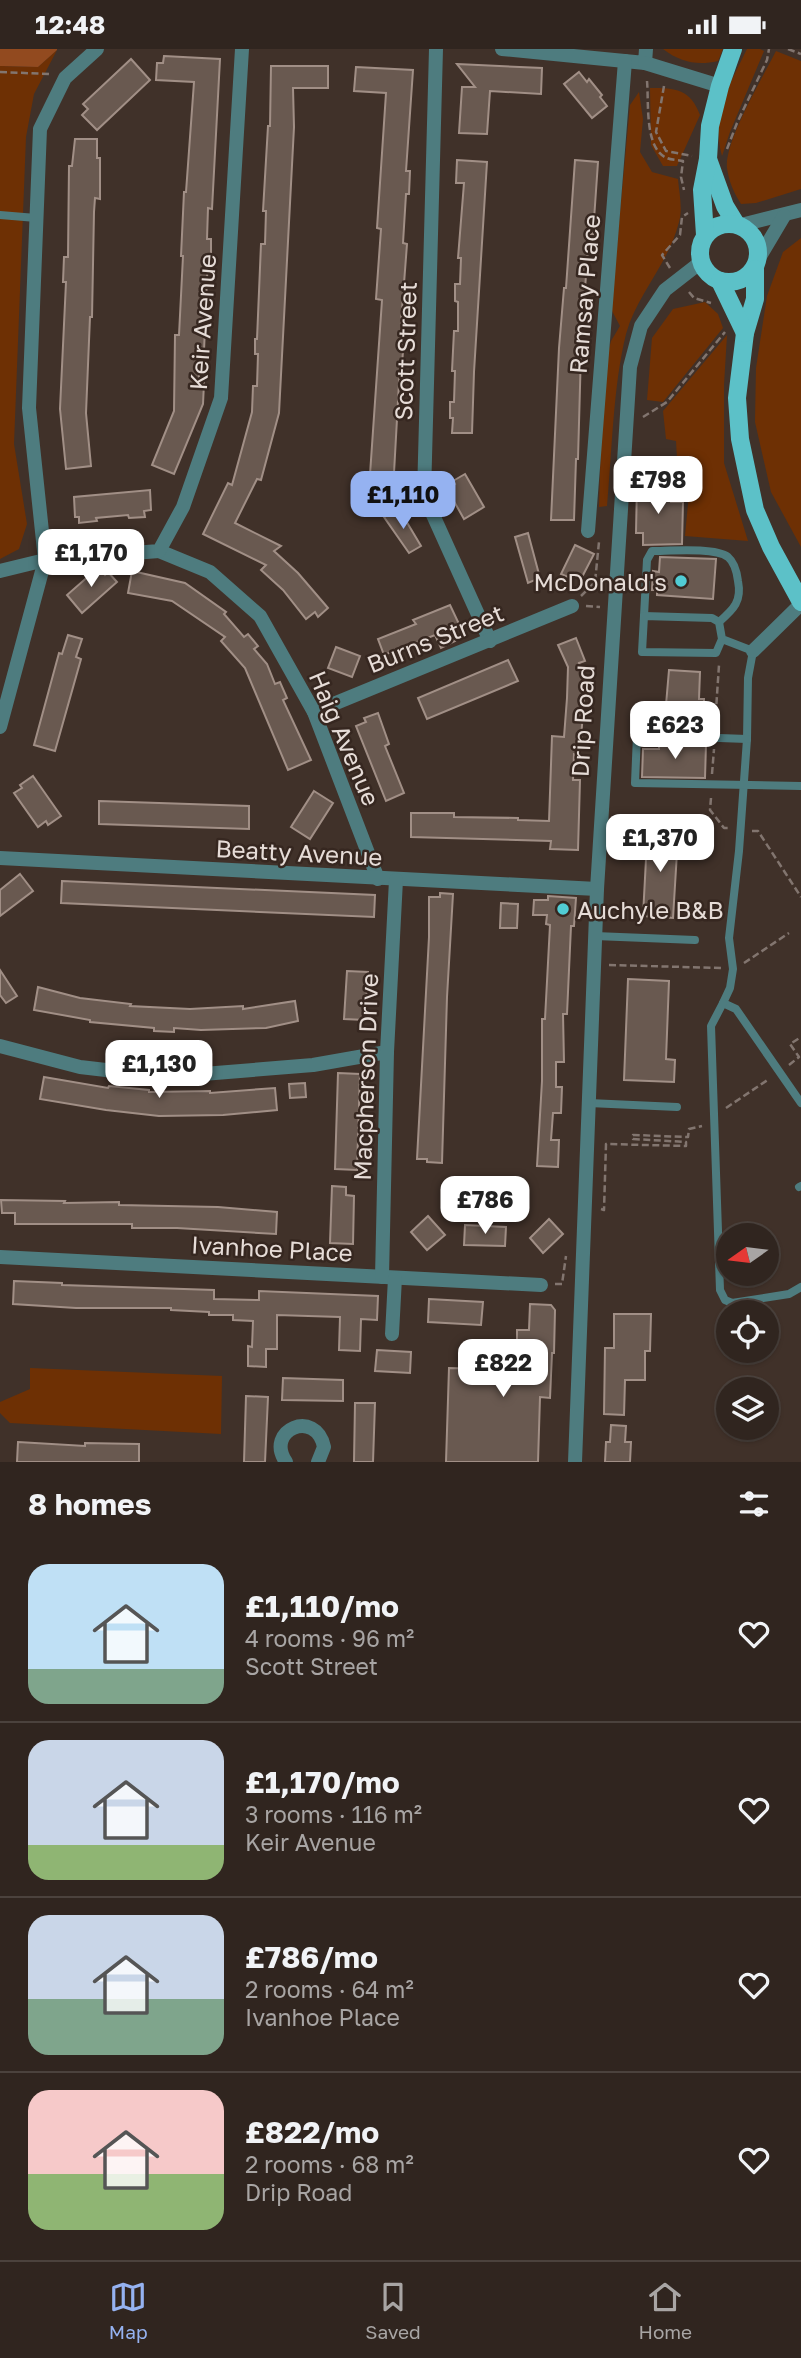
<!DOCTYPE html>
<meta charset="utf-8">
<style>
body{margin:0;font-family:"Golos Text",sans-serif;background:#3c312c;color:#f1f3f6;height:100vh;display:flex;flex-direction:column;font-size:26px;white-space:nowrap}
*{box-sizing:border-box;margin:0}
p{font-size:23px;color:#a8a5a4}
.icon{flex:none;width:38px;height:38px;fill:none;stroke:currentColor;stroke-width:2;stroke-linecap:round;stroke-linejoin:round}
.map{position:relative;height:1413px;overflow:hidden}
.panel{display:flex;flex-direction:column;background:#30251f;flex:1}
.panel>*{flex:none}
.needle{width:46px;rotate:256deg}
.fabs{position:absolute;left:716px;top:1174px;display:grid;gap:14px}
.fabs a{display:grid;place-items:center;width:63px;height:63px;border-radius:50%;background:#30251f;box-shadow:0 2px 5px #0004,0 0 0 2px #4b423d;font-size:35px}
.price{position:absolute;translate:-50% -60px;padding:0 16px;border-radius:14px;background:#fff;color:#222;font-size:23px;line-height:46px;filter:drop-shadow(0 2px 4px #0008)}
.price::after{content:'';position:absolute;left:50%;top:42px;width:21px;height:16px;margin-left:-10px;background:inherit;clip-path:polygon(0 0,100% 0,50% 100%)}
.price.on{background:#95b2f1;color:#111}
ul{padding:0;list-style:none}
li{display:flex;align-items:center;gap:21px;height:175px;padding:0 28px}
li+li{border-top:2px solid #4b423d}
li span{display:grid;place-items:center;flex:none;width:196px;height:140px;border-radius:21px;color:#555}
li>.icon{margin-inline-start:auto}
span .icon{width:84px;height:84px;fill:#fffc;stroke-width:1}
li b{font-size:30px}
h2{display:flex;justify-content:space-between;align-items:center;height:84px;padding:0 28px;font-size:30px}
.status{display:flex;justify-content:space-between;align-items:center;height:49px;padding:0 35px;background:#30251f;direction:ltr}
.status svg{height:19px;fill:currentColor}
.tab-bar{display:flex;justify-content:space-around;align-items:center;height:98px;border-top:2px solid #4b423d;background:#30251f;font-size:19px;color:#a8a5a4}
.tab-bar a{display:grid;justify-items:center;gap:4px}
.tab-bar .on{color:#95b2f1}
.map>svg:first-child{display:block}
.green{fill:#6e3004}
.forest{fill:#924a1f}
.building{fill:#695950;stroke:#a18f86;stroke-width:2}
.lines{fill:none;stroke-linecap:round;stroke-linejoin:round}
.path{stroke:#82756f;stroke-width:2.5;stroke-dasharray:7 3.5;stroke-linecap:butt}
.lane{stroke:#4e7c7f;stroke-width:8}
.street{stroke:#4e7c7f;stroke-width:14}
.primary{stroke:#5cc1c8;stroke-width:18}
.poi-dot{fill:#51ccd4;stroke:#362720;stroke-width:2.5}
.labels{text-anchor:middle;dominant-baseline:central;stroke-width:5;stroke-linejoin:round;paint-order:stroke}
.street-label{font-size:24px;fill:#e6dcd7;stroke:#362720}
.poi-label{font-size:24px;fill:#e6dcd7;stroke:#362720;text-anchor:end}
</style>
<div class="status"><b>12:48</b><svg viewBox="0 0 49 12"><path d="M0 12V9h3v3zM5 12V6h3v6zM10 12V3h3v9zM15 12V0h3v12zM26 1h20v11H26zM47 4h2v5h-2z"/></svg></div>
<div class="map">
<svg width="801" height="1413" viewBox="0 0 801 1413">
<rect width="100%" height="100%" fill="#403129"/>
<g class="green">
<path d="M663 0H723L718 12C697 17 680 13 663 0Z"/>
<path d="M747 0H760L764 2 730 83 722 107C711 65 729 37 747 0Z"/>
<path d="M57 1 34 45 26 88 14 395 27 475 19 500 0 510V17L38 18Z"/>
<path d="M776 2 801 12V140L756 154 741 155C734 144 729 133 727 119 724 93 763 28 776 2Z"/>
<path d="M650 39C676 39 690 40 700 66L677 117H663L651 96Z"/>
<path d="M639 43 643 70 640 103 652 123 678 130C679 143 683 160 679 173 669 214 637 245 626 285 613 337 612 404 607 457L599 458 603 323 611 292 620 277 611 260 630 56Z"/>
<path d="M801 189V498L771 443 755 373 756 319 767 247 783 203Z"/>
<path d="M705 253 718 265 723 279 663 353 647 351 652 289 673 260Z"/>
<path d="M727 286 724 336V414L748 492 685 487 692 413 677 410 676 392 666 390 663 362Z"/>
<path d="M30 1319 222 1327 221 1385 10 1374 0 1364V1353L30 1340Z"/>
</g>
<path class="forest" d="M0 0H57V1L38 18 0 17Z"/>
<g class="building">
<path d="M164 7 220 10 212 160 208 159 207 190H211V206H208L204 302H199V334H204L203 355 174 425 152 416 174 362 175 286H179L183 207H181L184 143H186L194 33 156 31 157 14H163Z"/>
<path d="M131 10 150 31 97 81 82 66 88 60 83 55Z"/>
<path d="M457 15 542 19 541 45 490 42 487 85 459 84 462 38H475Z"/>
<path d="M271 17H328V39H293L294 78 279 364 261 431 257 430 235 474 281 497 274 502 298 524 328 559 318 568 315 563 306 570 283 541 261 521 266 516 203 485 228 434 232 436 252 363 253 337H257L258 305H255V290H257L261 195H265L266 162H263L268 77H270Z"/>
<path d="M356 18 413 21 406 122H410L409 145H406L403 194 407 195 401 274H405L402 316H400L393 442 369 440 382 251 376 250 381 180 377 179 386 44 354 42Z"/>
<path d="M579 23 587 33 589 30 602 46 600 48 607 57 592 69 564 35Z"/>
<path d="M75 90H97V109H100V150L95 149 94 163 92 268H90L86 364 91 417 66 420 60 360 66 233H63L64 208H68L69 117H72Z"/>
<path d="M457 111 487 113 474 323 472 384H452L453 369H450V353H454L455 322H452L454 282H458V253L455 252V235H460L461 209H458L464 134H456Z"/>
<path d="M575 111 598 113 593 185H589L584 254H587L585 272 581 271 579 302H581L578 410H576L574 471H551L559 299 564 239H566Z"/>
<path d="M465 425 484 458 464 470 447 440 455 435 453 432Z"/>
<path d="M637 434H666L665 447H671V453H683L682 495 643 496V484H636Z"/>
<path d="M150 441 151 461 144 462 145 468 129 469 128 466 96 469 97 472 79 474V468H75L74 448Z"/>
<path d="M399 460 421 497 409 504 384 468Z"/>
<path d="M528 484 540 529 528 534 515 488Z"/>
<path d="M575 496 594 505 582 528 575 524 572 530 561 525Z"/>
<path d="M660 508 716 510 713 550 657 546V541H652L653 522 659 523Z"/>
<path d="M99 518 105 526 108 523 117 533 82 564 67 546Z"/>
<path d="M132 522 185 534 226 563 224 565 244 588 248 585 258 597 254 600 267 615 275 635 280 633 287 649 283 651 311 711 288 721 245 619 221 592 225 588 172 552 128 544Z"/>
<path d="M450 556 459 575 450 579 455 592 441 599 435 586 384 606 378 590 416 575 413 571Z"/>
<path d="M68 586 82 590 76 608 81 610 55 702 34 696 59 604 62 605Z"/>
<path d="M576 589 585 612 579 614 585 633 580 705H574L573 731H580L578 801 550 800 551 792 411 788V764H454V768L518 769V771L549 772 552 687 564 688 567 649 568 618 558 596Z"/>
<path d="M336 598 360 607 352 628 328 619Z"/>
<path d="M508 611 518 632 427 670 418 649Z"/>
<path d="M669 621 700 623 699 650H704L703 680 706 682 659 680 664 679Z"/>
<path d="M378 664 389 695 385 697 404 744 386 752 356 677 366 673 364 669Z"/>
<path d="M659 693 706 695 705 729 642 728 643 700H659Z"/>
<path d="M33 727 61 767 48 776 46 772 38 778 14 744 22 739 20 736Z"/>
<path d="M314 742 333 754 310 790 291 778Z"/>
<path d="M99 752 249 757V780L99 775Z"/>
<path d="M642 785 678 787 673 869 643 867 646 810 641 809Z"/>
<path d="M20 825 33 842 0 867V841Z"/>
<path d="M62 832 375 846 374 868 61 854Z"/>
<path d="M440 844 453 845 447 948 442 1114 427 1113V1110H417L429 888V848H440Z"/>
<path d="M548 847 576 849 574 877H571L567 965H563L564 1013H556V1038H562L561 1064H553L551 1091H559L558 1118 537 1117 542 1032V970H545L550 876 546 875 547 866H533L534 851H548Z"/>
<path d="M501 854 518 855 517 879H500Z"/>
<path d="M0 921 17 947 6 954 0 946Z"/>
<path d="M347 922 368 923 365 971 344 970Z"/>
<path d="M628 930 669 932 666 1010 675 1011 674 1033 624 1031Z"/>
<path d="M38 938 80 949 131 955 130 957 190 960 243 957V960L295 952 298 972 266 979 201 981 174 979V983L154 982V979L90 973V971L34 961Z"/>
<path d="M338 1024 360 1025 357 1121 335 1120Z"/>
<path d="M44 1028 108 1039 109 1037 149 1041V1043L210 1042V1044L275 1039 277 1061 223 1066 159 1067 106 1061 40 1050Z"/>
<path d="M305 1034 306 1048 290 1049 289 1035Z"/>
<path d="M332 1137 346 1138V1146L354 1147 353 1195 330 1194Z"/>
<path d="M1 1151 65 1152 64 1154 119 1153V1156L218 1158 277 1163 276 1185 177 1179H132V1175H15V1164H2Z"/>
<path d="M428 1167 445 1186 427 1201 411 1183Z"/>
<path d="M549 1170 563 1185 543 1204 530 1189Z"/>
<path d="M465 1176 506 1178 505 1197 464 1196Z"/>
<path d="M14 1232 62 1234V1236L214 1241V1250L259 1251V1242L378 1247 377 1271 361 1270 360 1302 339 1301 340 1268 277 1266V1300H266V1318L248 1317V1297L252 1298 253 1272 233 1271V1266H209V1263L171 1261V1259H76L13 1255Z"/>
<path d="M429 1250 483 1253 481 1276 428 1273Z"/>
<path d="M530 1255 551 1256 555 1261 554 1304H552L550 1349 540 1348 538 1413H446L449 1319 490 1320 491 1306 517 1308V1281H529Z"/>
<path d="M614 1265H651L650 1302H645V1331H625L624 1366 604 1365 605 1299H614Z"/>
<path d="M377 1301 411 1303 410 1324 375 1322Z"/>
<path d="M283 1329 343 1331V1352L282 1351Z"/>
<path d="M246 1347 268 1348 265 1413H244Z"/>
<path d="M355 1354H375L373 1413H354Z"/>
<path d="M611 1376 626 1377 625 1393H631L630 1413H605L606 1393H610Z"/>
<path d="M18 1393 85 1397V1394L139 1395V1413H17Z"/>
</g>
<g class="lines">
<g class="path">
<path d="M788 0 801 5"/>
<path d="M0 23 49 25"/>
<path d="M647 32C649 53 644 100 667 109 671 111 679 111 683 112L681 128 684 141"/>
<path d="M664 37 656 83 666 102 692 107"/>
<path d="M727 100 737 74 767 11 769 0"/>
<path d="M670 219 662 206 680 186 682 168 688 164"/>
<path d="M689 243 694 249 711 254"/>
<path d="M643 368 667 353 725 283"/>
<path d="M581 547 595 533 599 493"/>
<path d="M586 557 600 558"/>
<path d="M715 676 719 616"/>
<path d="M712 725 714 700"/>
<path d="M711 749 710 761 724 779H728"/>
<path d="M752 782H758L801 848"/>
<path d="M744 914 789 884"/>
<path d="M609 916 721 919"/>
<path d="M789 1016 799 1008 790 995 801 988"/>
<path d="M726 1059 769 1030"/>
<path d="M601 1160 604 1161 606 1095 686 1097V1093L633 1090V1086L688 1088 689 1080 702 1077"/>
<path d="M555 1235H562L566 1207"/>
</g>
<g class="lane">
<path d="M0 166 36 169"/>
<path d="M644 567 647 511 652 502C669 502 715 498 728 508 734 513 737 524 738 532 742 552 734 560 719 573"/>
<path d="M722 590 719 573 712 569 644 567 642 603 716 604 722 590 753 602 748 629 747 690 739 802 729 889 733 920 730 939 723 954 736 960 801 1054"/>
<path d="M747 690 637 686 635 734 801 737"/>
<path d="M595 887 695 891"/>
<path d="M723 954 711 977 720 1241 725 1251 732 1254 789 1245 801 1238"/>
<path d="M589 1054 677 1058"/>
<path d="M799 1138 801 1137"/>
</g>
<g class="street">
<path d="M436 0 424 446 490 592"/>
<path d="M502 0 645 14 646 0"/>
<path d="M645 14 720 37"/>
<path d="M741 176 801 161"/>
<path d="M759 209 784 167"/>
<path d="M588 482 625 12"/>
<path d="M159 502 210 523 260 567 314 663 378 830"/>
<path d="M0 522 45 511 159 502 183 458 221 349 242 0"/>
<path d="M753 602 801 555"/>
<path d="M314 663 572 557"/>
<path d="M0 678 45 511 29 359 40 80 65 29 97 0"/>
<path d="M0 809 597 840"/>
<path d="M0 997 80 1018 166 1028 313 1016 387 1003"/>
<path d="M0 1208 541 1236"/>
<path d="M382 1228 387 1003 396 831"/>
<path d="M392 1285 395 1229"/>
<path d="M286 1413C264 1381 316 1359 324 1398L318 1413"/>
<path d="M575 1413 597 840 630 318 641 277 665 241 701 213"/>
</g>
<g class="primary">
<path d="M708 110 725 157 736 175"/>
<circle cx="729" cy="204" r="29"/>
<path d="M705 186 702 141 708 110 710 77 720 37 733 0"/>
<path d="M755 220V250L745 284 737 349 740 390 755 461 771 498 801 553"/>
<path d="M720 232 745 284"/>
</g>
</g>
<g class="poi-dot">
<circle cx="681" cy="532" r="7"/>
<circle cx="563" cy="860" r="7"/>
</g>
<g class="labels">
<g class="street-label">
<text transform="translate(584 245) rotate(-85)">Ramsay Place</text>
<text transform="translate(202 273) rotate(-86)">Keir Avenue</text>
<text transform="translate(405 302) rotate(-88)">Scott Street</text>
<text transform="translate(435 589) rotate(-22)">Burns Street</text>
<text transform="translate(582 672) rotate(-87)">Drip Road</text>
<text transform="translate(345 689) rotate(67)">Haig Avenue</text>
<text transform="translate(299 803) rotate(3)">Beatty Avenue</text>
<text transform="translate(365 1028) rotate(-88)">Macpherson Drive</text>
<text transform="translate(272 1199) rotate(3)">Ivanhoe Place</text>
</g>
<g class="poi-label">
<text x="667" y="532">McDonald's</text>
<text x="577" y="860" text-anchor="start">Auchyle B&amp;B</text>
</g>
</g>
</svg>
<div class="fabs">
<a><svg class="needle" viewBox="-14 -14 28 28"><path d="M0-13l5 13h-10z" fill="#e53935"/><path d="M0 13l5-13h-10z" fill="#a8a5a4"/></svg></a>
<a><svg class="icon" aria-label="locate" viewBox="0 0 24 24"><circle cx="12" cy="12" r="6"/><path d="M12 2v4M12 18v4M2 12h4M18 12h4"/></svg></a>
<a><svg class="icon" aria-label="layers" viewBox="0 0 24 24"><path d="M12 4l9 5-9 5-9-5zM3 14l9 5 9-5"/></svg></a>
</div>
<b class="price" style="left:658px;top:467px">£798</b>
<b class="price on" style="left:403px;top:482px">£1,110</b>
<b class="price" style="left:91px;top:540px">£1,170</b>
<b class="price" style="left:675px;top:712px">£623</b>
<b class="price" style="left:660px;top:825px">£1,370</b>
<b class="price" style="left:159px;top:1051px">£1,130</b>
<b class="price" style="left:485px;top:1187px">£786</b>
<b class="price" style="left:503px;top:1350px">£822</b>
</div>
<section class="panel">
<h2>8 homes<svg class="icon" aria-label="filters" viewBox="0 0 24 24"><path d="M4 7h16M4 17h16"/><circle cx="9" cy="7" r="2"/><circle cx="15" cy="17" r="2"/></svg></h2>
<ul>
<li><span style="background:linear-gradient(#bfe0f5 75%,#7fa58c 0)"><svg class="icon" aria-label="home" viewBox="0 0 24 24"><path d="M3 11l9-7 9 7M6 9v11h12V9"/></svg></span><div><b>£1,110/mo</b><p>4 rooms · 96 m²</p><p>Scott Street</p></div><svg class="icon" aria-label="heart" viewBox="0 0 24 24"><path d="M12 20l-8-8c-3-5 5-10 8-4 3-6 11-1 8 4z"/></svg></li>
<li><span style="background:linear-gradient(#c9d6e8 75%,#8fb573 0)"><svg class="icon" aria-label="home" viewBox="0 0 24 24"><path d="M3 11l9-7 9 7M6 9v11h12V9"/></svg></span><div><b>£1,170/mo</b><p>3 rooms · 116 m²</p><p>Keir Avenue</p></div><svg class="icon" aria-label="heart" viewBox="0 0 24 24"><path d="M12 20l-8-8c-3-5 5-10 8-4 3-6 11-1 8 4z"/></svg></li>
<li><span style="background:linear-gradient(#c9d6e8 60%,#7fa58c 0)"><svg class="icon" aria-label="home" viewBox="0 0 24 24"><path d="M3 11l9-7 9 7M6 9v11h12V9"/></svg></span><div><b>£786/mo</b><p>2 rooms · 64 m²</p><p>Ivanhoe Place</p></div><svg class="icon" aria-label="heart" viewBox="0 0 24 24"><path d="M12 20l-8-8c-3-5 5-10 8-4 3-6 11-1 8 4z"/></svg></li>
<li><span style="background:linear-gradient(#f6c9c9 60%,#8fb573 0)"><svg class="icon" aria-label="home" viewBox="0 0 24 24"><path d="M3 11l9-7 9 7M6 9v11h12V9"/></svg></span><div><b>£822/mo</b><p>2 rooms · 68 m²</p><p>Drip Road</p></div><svg class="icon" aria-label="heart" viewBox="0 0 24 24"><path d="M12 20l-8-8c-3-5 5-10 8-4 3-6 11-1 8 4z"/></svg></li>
</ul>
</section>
<nav class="tab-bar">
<a class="on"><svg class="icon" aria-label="map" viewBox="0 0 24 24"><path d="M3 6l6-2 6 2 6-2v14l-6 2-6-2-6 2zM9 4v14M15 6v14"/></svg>Map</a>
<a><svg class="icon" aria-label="saved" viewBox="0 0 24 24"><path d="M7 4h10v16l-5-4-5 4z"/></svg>Saved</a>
<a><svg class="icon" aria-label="home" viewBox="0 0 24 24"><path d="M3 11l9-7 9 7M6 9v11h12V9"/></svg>Home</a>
</nav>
